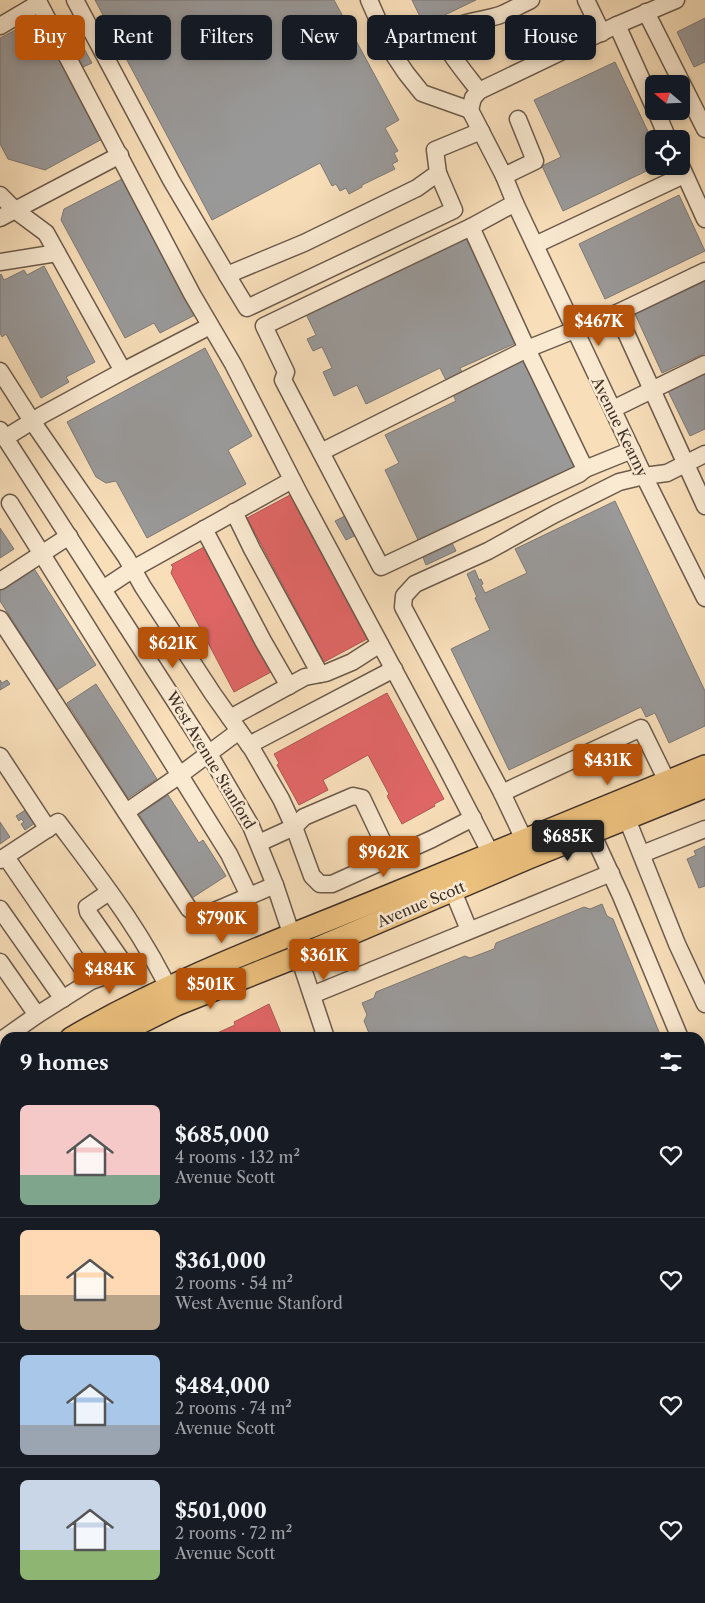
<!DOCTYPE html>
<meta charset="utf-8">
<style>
body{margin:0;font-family:"Libre Caslon Text",serif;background:#20242c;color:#f1f3f6;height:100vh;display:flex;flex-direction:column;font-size:19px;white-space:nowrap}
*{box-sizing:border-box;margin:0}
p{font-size:16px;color:#9ea1a6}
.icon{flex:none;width:28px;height:28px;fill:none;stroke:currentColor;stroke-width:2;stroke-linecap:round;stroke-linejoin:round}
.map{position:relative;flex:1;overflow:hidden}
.drawer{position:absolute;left:0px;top:1032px;width:705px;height:571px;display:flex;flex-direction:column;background:#171b24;border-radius:15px 15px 0 0;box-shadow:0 2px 8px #0003}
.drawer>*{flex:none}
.banner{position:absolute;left:15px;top:15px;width:675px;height:45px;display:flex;gap:10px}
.needle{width:32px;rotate:289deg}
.controls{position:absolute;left:645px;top:75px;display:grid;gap:10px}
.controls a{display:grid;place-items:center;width:45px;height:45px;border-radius:8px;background:#171b24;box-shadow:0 2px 8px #0003;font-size:25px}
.price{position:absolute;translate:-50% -42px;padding:0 11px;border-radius:5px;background:#b45309;color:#fff;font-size:16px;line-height:32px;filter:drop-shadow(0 1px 2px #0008)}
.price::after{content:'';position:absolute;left:50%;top:30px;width:15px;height:11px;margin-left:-8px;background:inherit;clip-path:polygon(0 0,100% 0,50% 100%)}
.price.selected{background:#222;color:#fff}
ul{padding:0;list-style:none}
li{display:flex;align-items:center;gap:15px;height:125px;padding:0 20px}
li+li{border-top:1px solid #363941}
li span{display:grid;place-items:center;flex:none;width:140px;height:100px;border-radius:8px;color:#555}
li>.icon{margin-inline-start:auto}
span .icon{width:60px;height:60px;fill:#fffc;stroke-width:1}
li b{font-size:21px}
h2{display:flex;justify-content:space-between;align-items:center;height:60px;padding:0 20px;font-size:21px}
.tag{padding:0 18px;border-radius:8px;background:#171b24;box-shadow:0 2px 8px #0003;font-size:18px;line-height:45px}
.tag.selected{background:#b45309;color:#fff}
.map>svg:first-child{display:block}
.shops{fill:#e06666;stroke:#af5653}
.industry{fill:#999;stroke:#7e7977}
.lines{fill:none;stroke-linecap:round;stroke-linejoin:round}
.minor-casing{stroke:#6c5b4c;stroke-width:19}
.major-casing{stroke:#3e2f27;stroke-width:24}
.minor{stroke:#faead2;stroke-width:16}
.major{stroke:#ecc07d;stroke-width:21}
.labels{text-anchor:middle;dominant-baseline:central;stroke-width:5;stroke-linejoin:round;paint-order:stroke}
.street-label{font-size:15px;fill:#3e2f27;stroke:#faead2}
</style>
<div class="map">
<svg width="705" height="1603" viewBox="0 0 705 1603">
<rect width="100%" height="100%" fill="#f8dfba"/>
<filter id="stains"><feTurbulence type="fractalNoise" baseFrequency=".004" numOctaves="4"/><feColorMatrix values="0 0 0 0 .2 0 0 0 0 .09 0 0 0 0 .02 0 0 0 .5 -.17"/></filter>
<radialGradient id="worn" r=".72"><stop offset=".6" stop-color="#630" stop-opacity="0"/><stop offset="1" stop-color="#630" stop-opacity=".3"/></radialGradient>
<g class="shops">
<path d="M290 495 367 639 324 662 247 518Z"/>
<path d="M204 547 271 672 234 692 171 573 173 567 171 565Z"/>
<path d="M387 693 444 799 434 804 435 806 402 824 387 796 389 794 368 755 323 780 328 790 299 805 277 765 279 763 274 754Z"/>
<path d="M269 1004 283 1038H206L235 1025 234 1022Z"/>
</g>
<g class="industry">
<path d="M95 0H334L399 120 385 128 398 151 394 153 398 161 392 164 395 169 362 185V187L349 194 346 188 340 191 336 184 332 186 320 163 212 220Z"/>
<path d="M412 0H476L424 25Z"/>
<path d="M39 18 104 138 45 170 8 159 0 144V38Z"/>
<path d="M705 18V62L694 67 677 32Z"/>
<path d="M75 32 92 63 83 67 66 36Z"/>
<path d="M615 62 654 144V166H657L563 211 542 166 561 157 534 100Z"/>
<path d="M124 178 197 314 160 333 154 323 125 338 61 220 64 209Z"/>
<path d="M679 195 705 251 605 299 579 244Z"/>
<path d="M464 234 516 343 460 368 468 384 523 358 576 470 420 544 385 470 399 463 385 435 456 401 440 368 366 404 357 385 334 396 323 372 332 368 322 347 313 351 307 339 316 335 304 310Z"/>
<path d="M44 266 95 362 66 377 69 382 41 398 6 334 2 337 0 333V275L1 274 4 280 24 270 27 275Z"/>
<path d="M705 281V353L662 373 635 314Z"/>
<path d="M205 348 252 436 228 450 246 484 147 538 116 481 106 483 96 477 67 422Z"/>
<path d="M705 374V429L690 436 668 391Z"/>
<path d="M615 501 705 691V726L669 743 655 713 646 717 641 707 509 770 451 649 490 630 475 598 477 597 467 574 475 570 479 580 481 579 483 584 481 585 485 593 527 573 515 549Z"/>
<path d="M345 516 356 535 346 540 335 521Z"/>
<path d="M0 528 14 549 0 558Z"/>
<path d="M451 541 456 551 426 565 422 555Z"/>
<path d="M33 567 96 665 57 690 0 601V589Z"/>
<path d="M0 680 2 683 7 680 10 684 0 690Z"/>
<path d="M96 684 157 779 128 798 67 703Z"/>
<path d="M168 795 199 843 203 840 226 876 192 898 139 814Z"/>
<path d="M27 809 35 823 25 830 21 824 24 822 21 819 19 821 16 816Z"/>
<path d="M0 822 10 837 0 844Z"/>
<path d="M705 846V886L699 888 687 859 696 855 694 851Z"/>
<path d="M602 904 607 916 613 919 659 1032 643 1038H371L364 1021 367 1015 362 1003 374 998 376 992 465 956 470 958 494 949 496 943 584 907 590 909Z"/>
<path d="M705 1123V1234L700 1235V1125Z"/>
<path d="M5 1159V1262L2 1264 0 1262V1161Z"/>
<path d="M705 1317V1423L700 1424V1318Z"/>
<path d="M0 1567 5 1586V1599H9L10 1603H0Z"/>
<path d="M134 1599H244L231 1603H135Z"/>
<path d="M372 1599H463L465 1603H373Z"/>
</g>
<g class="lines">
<defs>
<g id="minor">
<path d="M75 0 171 180 227 275 304 243 417 188 438 173 435 150 481 131"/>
<path d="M369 0 392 52 406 73 422 93 470 110"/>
<path d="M586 0 602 33"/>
<path d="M676 0 617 25 479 91 473 98 470 110 504 176 515 203 644 476 705 598"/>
<path d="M646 12 705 129"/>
<path d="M617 25 654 107"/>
<path d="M0 26 39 3 192 294 233 364 299 493 444 763 491 854"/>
<path d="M479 91C471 80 447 52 444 40 440 23 488 20 500 15 510 11 520 5 531 0"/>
<path d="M656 111 668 139"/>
<path d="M681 166 705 219"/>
<path d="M504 176 535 161 518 119"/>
<path d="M0 195 15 210 46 233 123 371 42 415 5 438"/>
<path d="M515 203 471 227 527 349 585 469 632 450"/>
<path d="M0 218 120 155"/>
<path d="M471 227 264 326 286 372 283 380 381 567 579 474 585 469"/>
<path d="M535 245 684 175"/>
<path d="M0 262 57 253"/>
<path d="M227 275 247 308 454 210 438 173"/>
<path d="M617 313 705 271"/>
<path d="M0 371 32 421 126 557 143 587 213 694 252 749 281 799 294 827 312 876 320 884H332L432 839 473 818"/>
<path d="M123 371 210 326"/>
<path d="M613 409 705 364"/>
<path d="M0 430 209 754 251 826 275 885 326 1038"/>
<path d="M321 452 527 349 617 313 705 506"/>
<path d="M10 503 229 854 249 896"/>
<path d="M234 512 252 549 320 674"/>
<path d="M204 529 263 641 289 686"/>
<path d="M0 581 69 536"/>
<path d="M103 589 133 569 292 480"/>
<path d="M0 619 189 909 197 914 205 915 275 885"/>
<path d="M230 718 305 677 326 673 352 662 380 644"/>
<path d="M249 745 394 669"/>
<path d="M0 756 48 829"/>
<path d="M502 793 641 728 667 781"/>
<path d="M126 812 180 775 239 731"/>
<path d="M627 819 677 944 705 1004"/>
<path d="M592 833 621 896 680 1038"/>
<path d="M259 843 294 827 304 817 353 796 362 798 390 857"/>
<path d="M529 850 501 791 403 607 404 596 415 584 488 551 555 514 619 482 644 476 667 473 705 454"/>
<path d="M642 854 705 829"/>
<path d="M6 857 91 981"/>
<path d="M0 860 58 822C100 878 144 934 173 998"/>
<path d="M453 891 469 930"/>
<path d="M0 909 63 999"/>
<path d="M0 962 37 1015"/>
<path d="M312 995 611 873"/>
<path d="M0 1041 37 1015 91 981 120 971 123 967 122 961 88 912 87 907 109 892"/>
<path d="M700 1098 705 1096"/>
<path d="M700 1281 705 1294"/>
<path d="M0 1313 5 1311"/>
<path d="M700 1433 705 1431"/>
<path d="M0 1456 5 1454"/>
<path d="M700 1469H702L705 1481"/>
<path d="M0 1513 5 1530"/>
<path d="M700 1578 703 1564 705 1536"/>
<path d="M25 1599 26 1603"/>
<path d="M338 1599 339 1603"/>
<path d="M474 1599 476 1603"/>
<path d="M515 1599 517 1603"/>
<path d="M662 1599 663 1603"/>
<path d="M696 1599V1603"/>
<path d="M297 1603 300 1599"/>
<path d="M587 1603 599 1599"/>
</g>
<g id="major">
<path d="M71 1038C167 982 271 943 373 902 484 857 594 811 705 766"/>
<path d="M110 1038 176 1005 299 956 531 857 705 787"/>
<path d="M0 1084 5 1081"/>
<path d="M0 1112 5 1109"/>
<path d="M0 1349 5 1359"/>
<path d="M0 1404 5 1416"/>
<path d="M65 1599 66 1603"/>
<path d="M93 1599V1603"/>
</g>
</defs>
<use href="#minor" class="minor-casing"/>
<use href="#major" class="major-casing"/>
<use href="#minor" class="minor"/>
<use href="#major" class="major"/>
</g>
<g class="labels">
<g class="street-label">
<text transform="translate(620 427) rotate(64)">Avenue Kearny</text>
<text transform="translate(211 760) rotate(59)">West Avenue Stanford</text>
<text transform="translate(421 904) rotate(-23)">Avenue Scott</text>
</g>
</g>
<rect width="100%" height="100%" filter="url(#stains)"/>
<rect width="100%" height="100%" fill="url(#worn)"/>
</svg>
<div class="controls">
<a><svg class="needle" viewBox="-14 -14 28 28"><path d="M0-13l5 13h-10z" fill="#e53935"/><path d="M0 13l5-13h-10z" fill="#9ea1a6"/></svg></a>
<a><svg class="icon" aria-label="locate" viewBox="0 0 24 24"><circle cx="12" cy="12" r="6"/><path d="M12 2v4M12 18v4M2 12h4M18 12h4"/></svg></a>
</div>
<b class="price" style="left:599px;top:347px">$467K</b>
<b class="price" style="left:173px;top:669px">$621K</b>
<b class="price" style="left:608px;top:786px">$431K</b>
<b class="price selected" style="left:568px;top:862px">$685K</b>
<b class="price" style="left:384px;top:878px">$962K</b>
<b class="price" style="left:222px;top:944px">$790K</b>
<b class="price" style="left:324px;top:981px">$361K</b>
<b class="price" style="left:110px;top:995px">$484K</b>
<b class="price" style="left:211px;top:1010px">$501K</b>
<div class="banner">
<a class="tag selected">Buy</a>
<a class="tag">Rent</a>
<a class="tag">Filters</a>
<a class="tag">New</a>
<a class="tag">Apartment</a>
<a class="tag">House</a>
</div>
<section class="drawer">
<h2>9 homes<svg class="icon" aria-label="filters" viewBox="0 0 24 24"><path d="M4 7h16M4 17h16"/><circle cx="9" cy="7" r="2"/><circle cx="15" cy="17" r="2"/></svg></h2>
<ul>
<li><span style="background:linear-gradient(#f6c9c9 70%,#7fa58c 0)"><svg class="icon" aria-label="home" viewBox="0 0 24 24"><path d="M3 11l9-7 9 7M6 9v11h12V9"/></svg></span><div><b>$685,000</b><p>4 rooms · 132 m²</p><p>Avenue Scott</p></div><svg class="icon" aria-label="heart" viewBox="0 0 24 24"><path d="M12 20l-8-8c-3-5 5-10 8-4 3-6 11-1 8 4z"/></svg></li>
<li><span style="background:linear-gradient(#ffd9b3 65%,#b9a48a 0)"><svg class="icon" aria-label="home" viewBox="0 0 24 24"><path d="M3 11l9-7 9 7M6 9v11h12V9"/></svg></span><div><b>$361,000</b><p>2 rooms · 54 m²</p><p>West Avenue Stanford</p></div><svg class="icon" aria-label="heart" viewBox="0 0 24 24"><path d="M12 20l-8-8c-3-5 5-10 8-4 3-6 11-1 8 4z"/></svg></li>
<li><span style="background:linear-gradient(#a9c7e8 70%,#9aa5b1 0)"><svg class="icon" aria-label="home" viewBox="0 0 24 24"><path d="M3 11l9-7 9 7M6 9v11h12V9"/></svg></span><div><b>$484,000</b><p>2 rooms · 74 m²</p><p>Avenue Scott</p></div><svg class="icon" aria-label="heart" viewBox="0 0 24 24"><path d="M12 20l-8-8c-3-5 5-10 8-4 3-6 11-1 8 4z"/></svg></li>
<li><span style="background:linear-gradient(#c9d6e8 70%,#8fb573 0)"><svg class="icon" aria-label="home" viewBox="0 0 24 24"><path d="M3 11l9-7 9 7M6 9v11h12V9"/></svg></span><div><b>$501,000</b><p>2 rooms · 72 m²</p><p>Avenue Scott</p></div><svg class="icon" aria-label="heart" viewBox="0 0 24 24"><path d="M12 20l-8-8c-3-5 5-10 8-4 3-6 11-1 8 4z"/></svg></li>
</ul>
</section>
</div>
